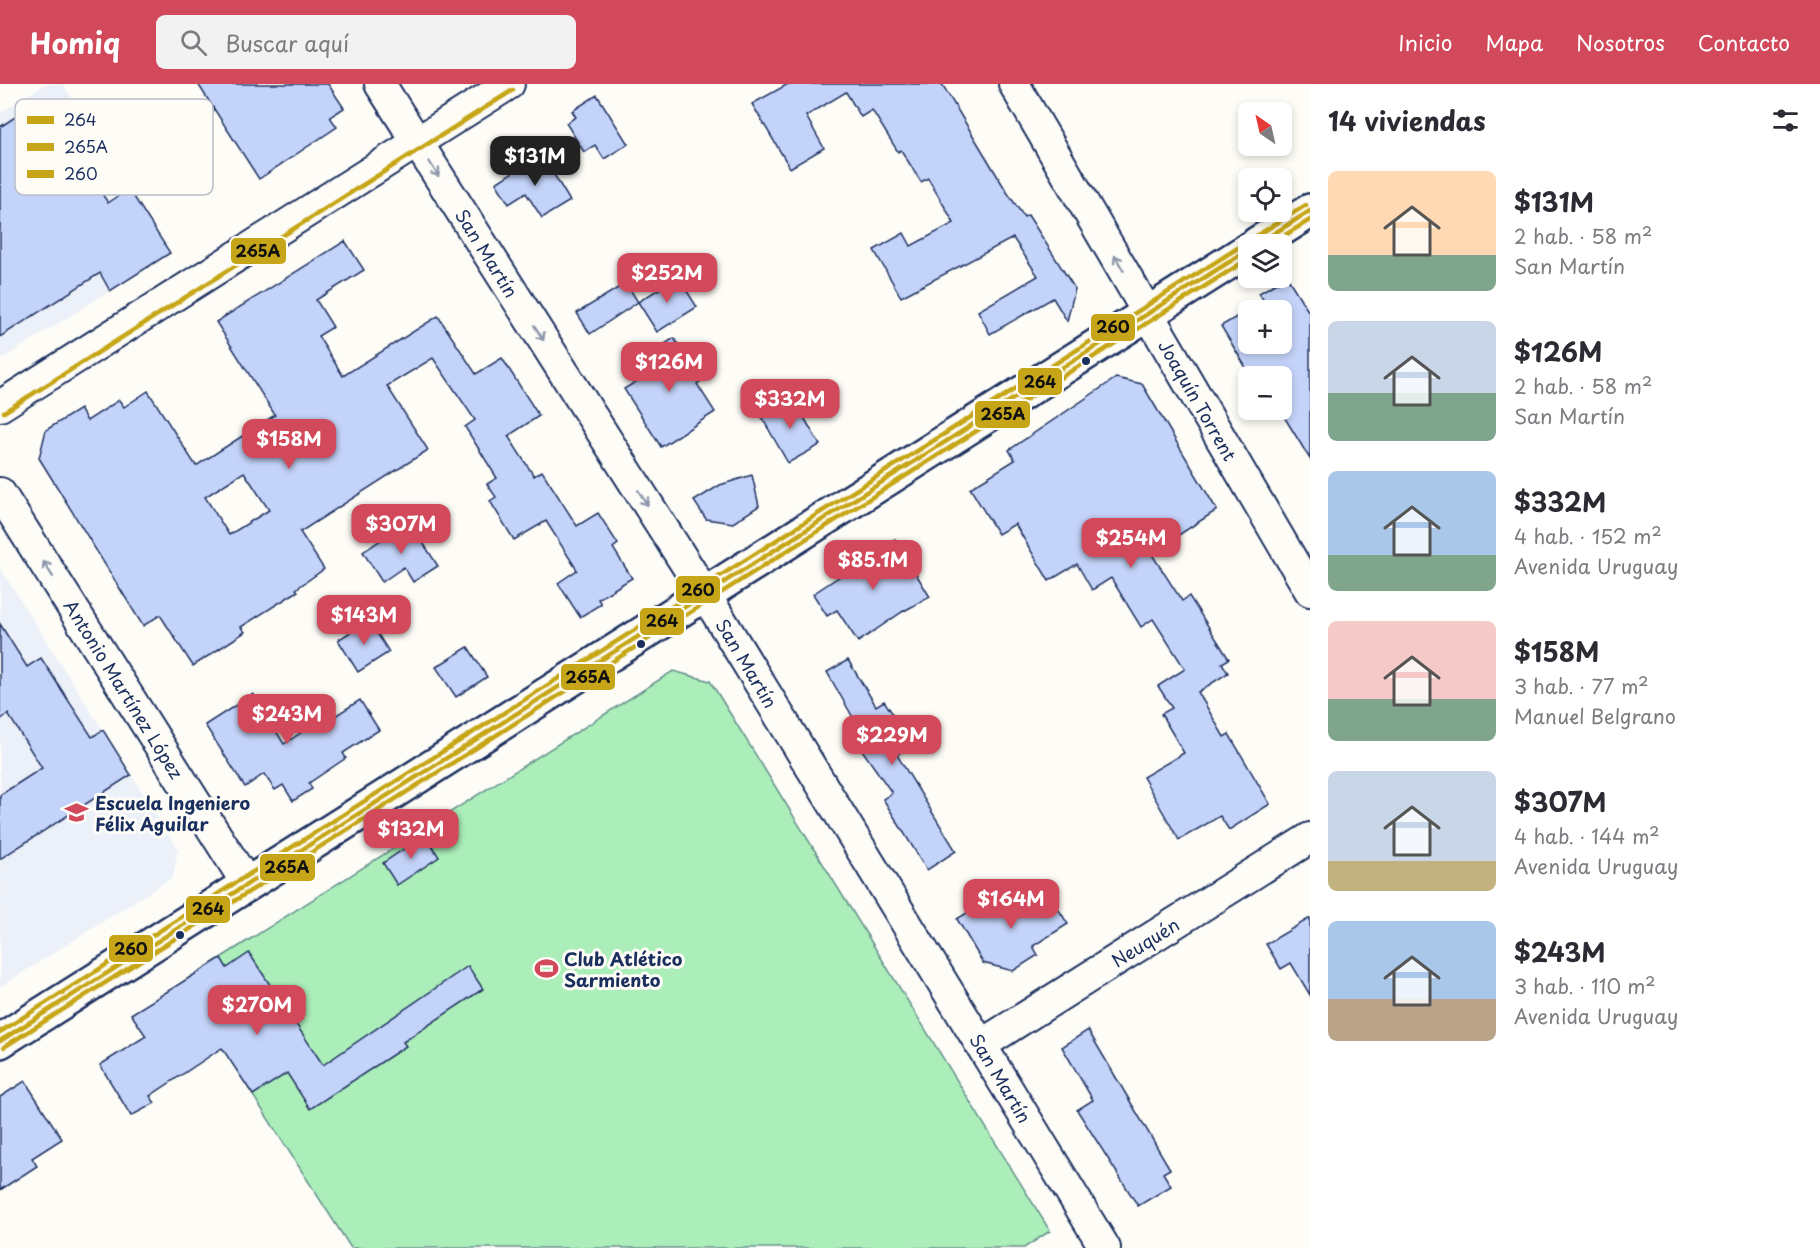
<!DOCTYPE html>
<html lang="es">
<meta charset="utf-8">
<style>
body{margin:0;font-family:"Playpen Sans",sans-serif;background:#f2f2f3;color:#2b2b33;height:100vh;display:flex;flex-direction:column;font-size:22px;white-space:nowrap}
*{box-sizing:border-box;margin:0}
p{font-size:20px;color:#7c7c81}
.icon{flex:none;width:33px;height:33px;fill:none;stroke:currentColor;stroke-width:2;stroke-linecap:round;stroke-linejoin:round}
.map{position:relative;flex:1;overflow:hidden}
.side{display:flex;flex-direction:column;background:#fff;width:510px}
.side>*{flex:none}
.needle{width:39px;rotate:326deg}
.buttons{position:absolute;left:1238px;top:18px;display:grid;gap:12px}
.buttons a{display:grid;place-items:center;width:54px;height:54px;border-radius:9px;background:#fff;box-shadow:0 3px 9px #0003;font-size:30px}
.price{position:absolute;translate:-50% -51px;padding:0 14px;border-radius:12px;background:#d1495b;color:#fff;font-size:20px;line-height:39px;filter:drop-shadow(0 2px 3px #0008)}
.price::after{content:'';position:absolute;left:50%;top:36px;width:18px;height:14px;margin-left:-9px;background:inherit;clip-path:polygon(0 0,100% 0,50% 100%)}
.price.on{background:#222;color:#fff}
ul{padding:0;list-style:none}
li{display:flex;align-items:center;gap:18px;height:150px;padding:0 18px}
li span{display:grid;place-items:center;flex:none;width:168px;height:120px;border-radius:9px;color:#555}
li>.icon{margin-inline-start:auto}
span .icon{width:72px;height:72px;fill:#fffc;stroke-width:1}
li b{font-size:26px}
h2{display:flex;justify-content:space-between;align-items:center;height:72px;padding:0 18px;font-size:26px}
header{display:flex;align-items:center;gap:36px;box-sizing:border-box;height:84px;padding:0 30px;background:#d1495b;color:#fff}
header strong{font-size:28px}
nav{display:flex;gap:33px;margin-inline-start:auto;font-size:21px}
.search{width:420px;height:54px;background:#f2f2f3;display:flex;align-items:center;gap:15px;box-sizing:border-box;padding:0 21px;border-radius:9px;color:#7c7c81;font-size:22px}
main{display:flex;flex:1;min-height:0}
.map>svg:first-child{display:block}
.built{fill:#ecf0f8}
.green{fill:#abeeb9;stroke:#638e8c;stroke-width:1.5}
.building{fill:#c4d3f9;stroke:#1b2f5e;stroke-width:1.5;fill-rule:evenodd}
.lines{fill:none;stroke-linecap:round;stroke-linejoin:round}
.street-casing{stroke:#1b2f5e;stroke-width:34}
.secondary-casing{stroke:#1b2f5e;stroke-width:38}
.street{stroke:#fdfcf7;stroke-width:30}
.secondary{stroke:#fdfcf7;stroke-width:33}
.bus-1-casing{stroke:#fdfcf7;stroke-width:9}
.bus-2-casing{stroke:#fdfcf7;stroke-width:9}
.bus-3-casing{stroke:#fdfcf7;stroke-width:9}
.bus-1{stroke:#c6a618;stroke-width:4.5}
.bus-2{stroke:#c6a618;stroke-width:4.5}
.bus-3{stroke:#c6a618;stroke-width:4.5}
.oneway{stroke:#8c96aa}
.bus-dot{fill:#1b2f5e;stroke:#fdfcf7;stroke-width:2}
.labels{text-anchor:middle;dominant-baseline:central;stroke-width:6;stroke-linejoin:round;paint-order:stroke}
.street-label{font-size:18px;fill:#1b2f5e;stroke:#fdfcf7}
.poi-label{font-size:18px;font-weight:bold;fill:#1b2f5e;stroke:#fdfcf7;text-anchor:start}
.key{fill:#fdfcf7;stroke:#b9bec9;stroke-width:1.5}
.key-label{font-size:16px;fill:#1b2f5e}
.line-badge{stroke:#fdfcf7;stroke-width:2}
.pale-badge-label{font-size:16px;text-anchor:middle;font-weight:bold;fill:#111}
</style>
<header>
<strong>Homiq</strong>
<div class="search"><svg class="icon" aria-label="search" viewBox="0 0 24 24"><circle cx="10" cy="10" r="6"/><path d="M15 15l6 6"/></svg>Buscar aquí</div>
<nav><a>Inicio</a><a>Mapa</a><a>Nosotros</a><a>Contacto</a></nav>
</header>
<main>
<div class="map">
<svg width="1310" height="1164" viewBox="0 0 1310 1164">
<rect width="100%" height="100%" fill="#fdfcf7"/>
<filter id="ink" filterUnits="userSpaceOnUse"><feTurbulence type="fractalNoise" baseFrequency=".0167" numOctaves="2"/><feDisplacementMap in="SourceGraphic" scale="12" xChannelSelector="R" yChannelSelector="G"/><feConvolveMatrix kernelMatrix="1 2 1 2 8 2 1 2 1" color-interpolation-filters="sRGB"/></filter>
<g filter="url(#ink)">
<g class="built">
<path d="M45 0H63L170 169 0 276V29Z"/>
<path d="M0 484 178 765 173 793 0 903Z"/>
</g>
<path class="green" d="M673 587 710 597 1050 1147 1024 1164H351L181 899Z"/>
<g class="building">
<path d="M198 0H328L344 24 330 33 337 43 259 95Z"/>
<path d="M788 0H942L1007 108 1024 133 1028 131 1075 205 1067 237 1053 214 990 250 978 227 1038 192 1013 154 901 213 874 166 904 149 911 162 954 139 928 94 921 98 901 66 898 68 872 26 861 33 846 8 806 32 824 64 790 84 752 20Z"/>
<path d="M597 11 628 60 604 75 595 61 584 68 566 39 576 33 572 27Z"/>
<path d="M41 16 108 119 129 105 170 169 110 207 100 189 0 253V43Z"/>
<path d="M544 74 570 117 542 134 526 109 509 120 496 99 530 77 533 81Z"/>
<path d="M345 157 364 186 316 216 333 243 318 252 343 292 438 232 476 290 502 274 539 332 508 352 534 392 542 387 577 442 598 429 618 460 613 464 632 494 598 515 601 520 580 533 558 499 577 486 546 437 514 456 490 417 496 413 487 400 497 394 465 343 475 336 433 274 387 302 428 366 300 448 324 485 296 505 298 507 241 543 245 548 193 582 160 531 143 542 39 374 46 346 80 325 87 337 119 316 124 323 148 307 196 382 275 331 216 238ZM244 388 269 426 229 451 205 413Z"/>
<path d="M678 193 697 223 657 248 638 218Z"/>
<path d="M1287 193 1310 230V375L1280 326 1281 292H1251L1221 242 1264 217 1259 209ZM1248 226H1281V260H1248Z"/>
<path d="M626 199 638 218 590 250 577 229Z"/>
<path d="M674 254 701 297 697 300 715 328 661 363 624 305 642 294 633 281Z"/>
<path d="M1116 294 1142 300 1217 426 1151 469 1182 517 1189 512 1229 575 1222 579 1228 589 1198 608 1224 653 1229 650 1270 720 1229 746 1220 732 1179 756 1143 693 1184 669 1161 630 1172 624 1158 602 1185 585 1153 535 1141 543 1111 494 1092 506 1077 480 1049 497 1015 440 998 450 970 404 1015 376 1009 366Z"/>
<path d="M792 313 820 361 788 379 761 332Z"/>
<path d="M752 391 759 422 733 439 706 435 694 417 720 401Z"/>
<path d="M409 437 438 482 413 498 404 483 382 498 363 468Z"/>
<path d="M895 455 930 513 902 528 858 558 837 526 827 532 813 510 840 492 838 488Z"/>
<path d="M369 536 389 568 358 588 338 556Z"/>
<path d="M0 540 27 583 41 574 92 653 103 646 131 691 0 775V711L42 684 8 630 0 636Z"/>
<path d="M468 563 487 593 456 613 436 583Z"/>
<path d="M848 576 876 622 884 617 913 659 897 671 956 767 927 786 883 715 892 709 846 643 855 637 827 588Z"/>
<path d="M253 610 284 660 332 628 335 632 360 616 379 646 343 669 346 674 309 699 312 705 293 717 283 701 275 706 264 690 245 703 205 641Z"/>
<path d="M425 751 439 773 397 801 383 779Z"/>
<path d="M1001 808 1015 830 1048 809 1068 840 1033 862 1038 871 1013 887 983 879 957 835Z"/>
<path d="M1310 834V911L1291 879 1281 885 1266 860Z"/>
<path d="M249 869 323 981 468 882 483 905 403 958 406 962 310 1025 287 989 253 1011 222 964 150 1012 155 1019 131 1032 100 981 146 952 131 930 221 874 227 884Z"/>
<path d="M1088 946 1170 1085 1163 1089 1171 1102 1138 1122 1077 1026 1093 1016 1062 963Z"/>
<path d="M25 997 62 1055 32 1074 37 1082 0 1106V1013Z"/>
</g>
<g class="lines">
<defs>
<g id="street">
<path d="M380 0 705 510 1105 1164"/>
<path d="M1014 0 1310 507"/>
<path d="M0 322 509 0"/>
<path d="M0 409 247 800"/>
<path d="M981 961 1310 754"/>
</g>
<g id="secondary">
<path d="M1257 160 1310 127"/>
<path d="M0 957 1248 166"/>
</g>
</defs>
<use href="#street" class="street-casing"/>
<use href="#secondary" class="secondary-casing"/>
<use href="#street" class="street"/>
<use href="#secondary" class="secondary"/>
<defs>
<g id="bus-1">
<path d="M1257 160 1310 127"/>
<path d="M0 957 1248 166"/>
</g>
<g id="bus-2">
<path d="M1270 160 1310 136"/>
<path d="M4 328 513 6"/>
<path d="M4 963 1248 175"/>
</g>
<g id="bus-3">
<path d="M1253 154 1306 121"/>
<path d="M0 948 1244 160"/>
</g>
</defs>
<use href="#bus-1" class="bus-1-casing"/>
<use href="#bus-2" class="bus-2-casing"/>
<use href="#bus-3" class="bus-3-casing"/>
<use href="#bus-1" class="bus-1"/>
<use href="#bus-2" class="bus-2"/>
<use href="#bus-3" class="bus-3"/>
</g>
<defs><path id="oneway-shaft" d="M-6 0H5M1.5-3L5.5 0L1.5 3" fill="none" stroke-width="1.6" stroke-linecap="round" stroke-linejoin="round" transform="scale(1.5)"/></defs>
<g class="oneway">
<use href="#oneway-shaft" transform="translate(434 85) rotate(58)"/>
<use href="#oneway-shaft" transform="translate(1119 179) rotate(-120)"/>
<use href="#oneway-shaft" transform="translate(539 249) rotate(58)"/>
<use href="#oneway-shaft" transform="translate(643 414) rotate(58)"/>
<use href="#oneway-shaft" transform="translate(48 485) rotate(-122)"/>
</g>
</g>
<defs>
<symbol id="school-bare" viewBox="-9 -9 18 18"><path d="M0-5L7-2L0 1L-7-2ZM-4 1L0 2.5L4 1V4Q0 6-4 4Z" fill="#d1495b" stroke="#fdfcf7" stroke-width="2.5" paint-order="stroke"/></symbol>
<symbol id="stadium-bare" viewBox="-9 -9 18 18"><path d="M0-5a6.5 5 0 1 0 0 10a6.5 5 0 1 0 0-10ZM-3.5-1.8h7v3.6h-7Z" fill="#d1495b" stroke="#fdfcf7" stroke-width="2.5" paint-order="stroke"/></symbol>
</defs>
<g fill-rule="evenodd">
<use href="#school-bare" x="60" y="712" width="33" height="33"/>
<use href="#stadium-bare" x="530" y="868" width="33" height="33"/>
</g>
<g class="bus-dot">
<circle cx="1086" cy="277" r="5"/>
<circle cx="641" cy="560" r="5"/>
<circle cx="180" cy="851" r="5"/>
</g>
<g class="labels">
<g class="street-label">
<text transform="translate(487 169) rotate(58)">San Martín</text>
<text transform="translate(1198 316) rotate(60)">Joaquín Torrent</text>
<text transform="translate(747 579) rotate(59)">San Martín</text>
<text transform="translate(124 605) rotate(58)">Antonio Martínez López</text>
<text transform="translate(1145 858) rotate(-32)">Neuquén</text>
<text transform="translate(1001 994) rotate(59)">San Martín</text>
</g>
<g class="poi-label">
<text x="95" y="718">Escuela Ingeniero<tspan x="95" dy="21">Félix Aguilar</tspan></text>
<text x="564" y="874">Club Atlético<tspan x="564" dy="21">Sarmiento</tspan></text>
</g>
</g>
<rect x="15" y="15" width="198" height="96" rx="9" class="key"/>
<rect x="27" y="32" width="27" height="8" fill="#c6a618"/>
<rect x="27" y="59" width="27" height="8" fill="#c6a618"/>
<rect x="27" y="86" width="27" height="8" fill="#c6a618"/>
<g class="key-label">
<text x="64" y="42">264</text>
<text x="64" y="69">265A</text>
<text x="64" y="96">260</text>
</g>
<g class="line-badge">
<rect x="230" y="153" width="57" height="28" rx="6" fill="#c6a618"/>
<rect x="1090" y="229" width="46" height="29" rx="6" fill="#c6a618"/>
<rect x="1017" y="283" width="46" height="29" rx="6" fill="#c6a618"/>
<rect x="974" y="316" width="57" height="29" rx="6" fill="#c6a618"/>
<rect x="675" y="491" width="46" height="29" rx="6" fill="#c6a618"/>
<rect x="639" y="523" width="46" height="29" rx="6" fill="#c6a618"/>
<rect x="560" y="579" width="56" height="28" rx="6" fill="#c6a618"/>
<rect x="259" y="769" width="57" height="29" rx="6" fill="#c6a618"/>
<rect x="185" y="811" width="46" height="29" rx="6" fill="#c6a618"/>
<rect x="108" y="850" width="46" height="29" rx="6" fill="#c6a618"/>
</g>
<g class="pale-badge-label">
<text x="258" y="173">265A</text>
<text x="1113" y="249">260</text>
<text x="1040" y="304">264</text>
<text x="1003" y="336">265A</text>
<text x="698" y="512">260</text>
<text x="662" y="543">264</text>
<text x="588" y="599">265A</text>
<text x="287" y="789">265A</text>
<text x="208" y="831">264</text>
<text x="131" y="871">260</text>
</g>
</svg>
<div class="buttons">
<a><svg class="needle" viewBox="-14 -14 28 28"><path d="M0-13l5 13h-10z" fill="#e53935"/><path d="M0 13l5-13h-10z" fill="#7c7c81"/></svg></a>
<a><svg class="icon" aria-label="locate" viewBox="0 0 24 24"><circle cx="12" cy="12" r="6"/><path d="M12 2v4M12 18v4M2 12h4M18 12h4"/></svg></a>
<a><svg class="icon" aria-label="layers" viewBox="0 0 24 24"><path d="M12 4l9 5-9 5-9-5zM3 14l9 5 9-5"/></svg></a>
<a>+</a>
<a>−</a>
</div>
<b class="price on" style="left:535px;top:103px">$131M</b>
<b class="price" style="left:667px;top:220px">$252M</b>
<b class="price" style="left:669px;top:309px">$126M</b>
<b class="price" style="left:790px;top:346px">$332M</b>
<b class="price" style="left:289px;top:386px">$158M</b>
<b class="price" style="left:401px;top:471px">$307M</b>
<b class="price" style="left:1131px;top:485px">$254M</b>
<b class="price" style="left:873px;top:507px">$85.1M</b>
<b class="price" style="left:364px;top:562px">$143M</b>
<b class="price" style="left:287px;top:661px">$243M</b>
<b class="price" style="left:892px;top:682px">$229M</b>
<b class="price" style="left:411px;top:776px">$132M</b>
<b class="price" style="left:1011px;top:846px">$164M</b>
<b class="price" style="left:257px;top:952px">$270M</b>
</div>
<section class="side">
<h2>14 viviendas<svg class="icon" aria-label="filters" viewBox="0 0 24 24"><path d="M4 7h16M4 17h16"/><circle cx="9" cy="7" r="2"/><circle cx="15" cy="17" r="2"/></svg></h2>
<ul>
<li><span style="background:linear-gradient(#ffd9b3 70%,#7fa58c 0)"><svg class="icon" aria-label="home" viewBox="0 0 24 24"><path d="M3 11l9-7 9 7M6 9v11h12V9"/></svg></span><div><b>$131M</b><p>2 hab. · 58 m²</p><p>San Martín</p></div></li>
<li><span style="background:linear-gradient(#c9d6e8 60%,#7fa58c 0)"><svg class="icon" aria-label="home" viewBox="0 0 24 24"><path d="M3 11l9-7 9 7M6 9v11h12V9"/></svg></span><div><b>$126M</b><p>2 hab. · 58 m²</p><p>San Martín</p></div></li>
<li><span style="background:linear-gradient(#a9c7e8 70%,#7fa58c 0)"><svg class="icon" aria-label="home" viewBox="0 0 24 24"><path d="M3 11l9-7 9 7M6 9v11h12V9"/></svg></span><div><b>$332M</b><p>4 hab. · 152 m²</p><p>Avenida Uruguay</p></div></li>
<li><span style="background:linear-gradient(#f6c9c9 65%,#7fa58c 0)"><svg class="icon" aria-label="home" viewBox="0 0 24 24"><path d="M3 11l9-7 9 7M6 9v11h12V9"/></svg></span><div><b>$158M</b><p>3 hab. · 77 m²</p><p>Manuel Belgrano</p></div></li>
<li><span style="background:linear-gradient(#c9d6e8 75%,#c2b280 0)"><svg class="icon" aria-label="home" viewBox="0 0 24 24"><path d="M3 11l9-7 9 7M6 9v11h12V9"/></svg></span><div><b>$307M</b><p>4 hab. · 144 m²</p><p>Avenida Uruguay</p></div></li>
<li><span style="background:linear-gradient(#a9c7e8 65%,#b9a48a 0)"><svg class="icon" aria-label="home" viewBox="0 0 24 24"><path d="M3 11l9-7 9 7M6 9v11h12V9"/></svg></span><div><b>$243M</b><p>3 hab. · 110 m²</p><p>Avenida Uruguay</p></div></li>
</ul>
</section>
</main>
